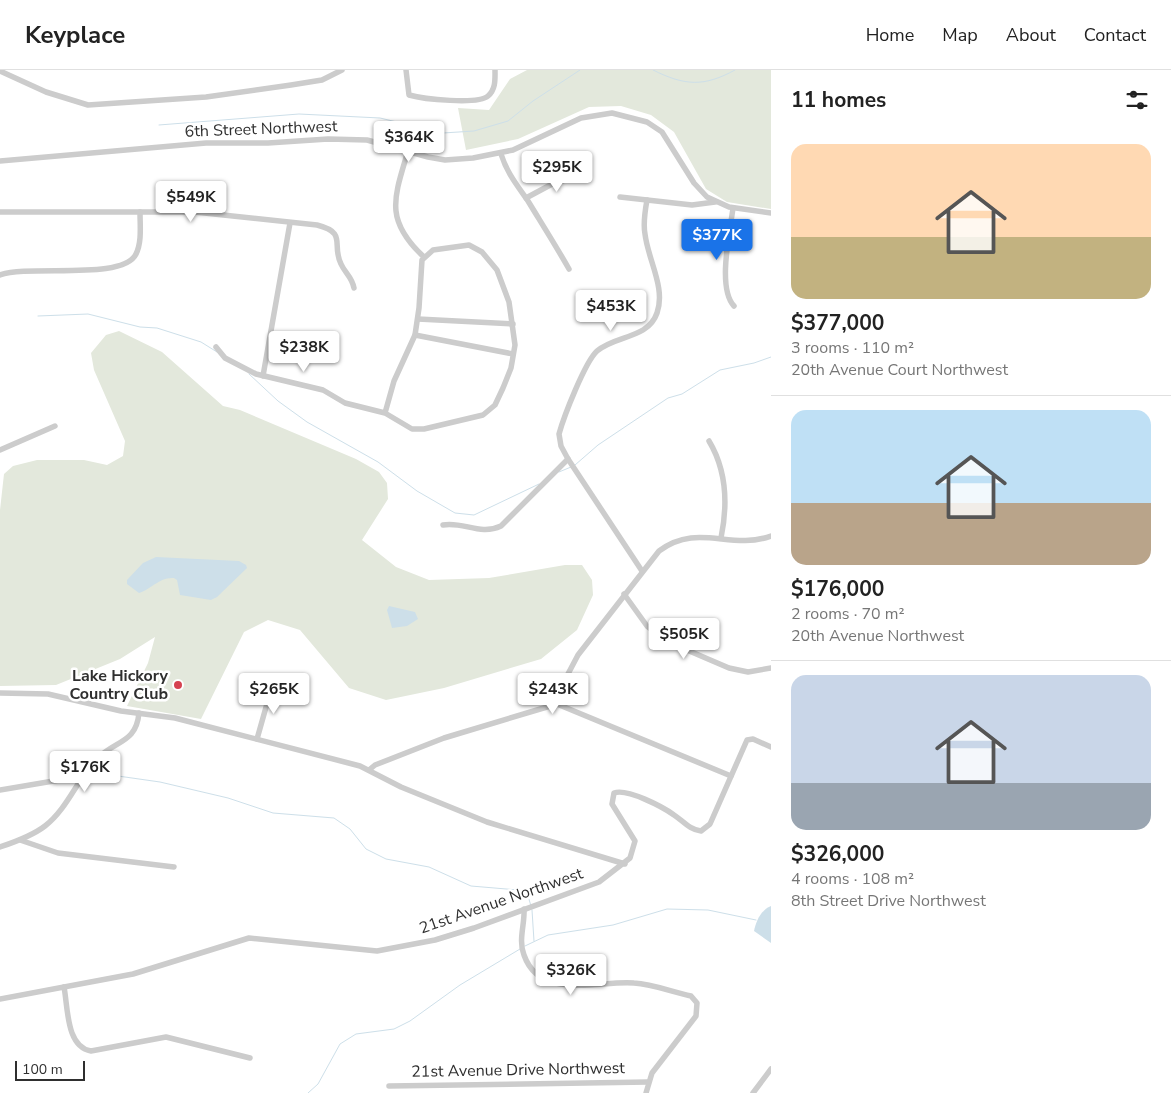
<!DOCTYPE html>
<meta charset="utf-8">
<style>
body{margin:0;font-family:"Nunito Sans",sans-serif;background:#f6f6f6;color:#222;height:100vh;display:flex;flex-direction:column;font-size:19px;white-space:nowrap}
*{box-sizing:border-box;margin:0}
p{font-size:16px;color:#767676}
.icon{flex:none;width:28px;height:28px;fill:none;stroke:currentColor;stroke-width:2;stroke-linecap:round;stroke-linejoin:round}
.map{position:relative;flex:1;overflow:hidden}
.details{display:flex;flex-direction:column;background:#fff;width:400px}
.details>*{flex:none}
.scale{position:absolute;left:15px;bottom:12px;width:70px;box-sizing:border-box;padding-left:5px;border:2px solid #2f2f2f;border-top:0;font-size:14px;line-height:18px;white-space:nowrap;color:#2f2f2f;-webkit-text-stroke:4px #fff;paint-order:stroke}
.price{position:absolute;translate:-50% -42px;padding:0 11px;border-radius:5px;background:#fff;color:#222;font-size:16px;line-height:32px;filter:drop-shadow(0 1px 2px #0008)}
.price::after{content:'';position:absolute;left:50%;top:30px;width:15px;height:11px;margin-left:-8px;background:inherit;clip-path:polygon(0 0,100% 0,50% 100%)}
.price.on{background:#1a73e8;color:#fff}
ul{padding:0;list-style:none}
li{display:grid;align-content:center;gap:10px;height:265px;padding:0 20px}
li+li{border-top:1px solid #e0e0e0}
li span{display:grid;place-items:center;height:155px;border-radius:15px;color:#555}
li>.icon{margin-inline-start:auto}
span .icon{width:90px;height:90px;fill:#fffc;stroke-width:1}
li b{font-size:21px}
h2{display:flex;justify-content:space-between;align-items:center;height:60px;padding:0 20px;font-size:21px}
header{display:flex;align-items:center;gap:30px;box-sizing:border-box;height:70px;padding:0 25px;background:#fff;border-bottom:1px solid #e0e0e0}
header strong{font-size:24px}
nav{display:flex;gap:28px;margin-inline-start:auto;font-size:18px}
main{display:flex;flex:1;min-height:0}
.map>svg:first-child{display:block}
.green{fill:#e3e8dc}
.water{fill:#cddfe9}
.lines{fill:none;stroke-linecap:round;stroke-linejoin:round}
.stream{stroke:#cddfe9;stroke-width:1}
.minor{stroke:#ccc;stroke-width:5.5}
.poi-dot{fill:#d64251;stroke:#fff;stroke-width:2}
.labels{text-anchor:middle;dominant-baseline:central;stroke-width:5;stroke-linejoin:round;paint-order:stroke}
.street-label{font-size:16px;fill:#2f2f2f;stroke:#fff}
.poi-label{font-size:16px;font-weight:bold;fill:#2f2f2f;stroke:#fff;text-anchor:end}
</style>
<header>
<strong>Keyplace</strong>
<nav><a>Home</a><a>Map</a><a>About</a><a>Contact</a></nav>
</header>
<main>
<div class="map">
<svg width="771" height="1023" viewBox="0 0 771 1023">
<rect width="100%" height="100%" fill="#fff"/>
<g class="green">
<path d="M527 0H771V139L727 132 706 119 674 62 651 45 621 36 589 37 518 69 466 80 458 38 489 40 510 9Z"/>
<path d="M119 261 162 282 223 336 240 340 356 389 379 402 387 413 388 429 362 470 396 497 429 510 489 508 565 495H582L592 510 593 525 577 560 541 589 444 618 386 630 349 618 300 560 268 550 244 562 201 649 127 636 148 593 155 567 120 589 56 615 0 616V440L4 404 13 396 37 390H84L107 395 123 386 125 371 94 300 91 283 106 265Z"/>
</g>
<g class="water">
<path d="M156 487 239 491 246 495 247 498 217 527 211 530 180 525 177 510 174 508C159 507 152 519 139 523L127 514V510L143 493Z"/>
<path d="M389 536 415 542 418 549 407 556 392 558 387 540Z"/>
<path d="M771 836V873L754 861C756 851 761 840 771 836Z"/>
</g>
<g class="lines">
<g class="stream">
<path d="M653 0C685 16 704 17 735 0"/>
<path d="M159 55 299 44 380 48 443 63 474 61 508 51 533 31 580 0"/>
<path d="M38 246 88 244 140 257 157 258 201 272 217 282"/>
<path d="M249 304 278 331 307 352 378 392 417 421 455 443 474 445 539 414"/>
<path d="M575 395 598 375 668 328 682 324 720 300 754 293 771 287"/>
<path d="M559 402 571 397"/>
<path d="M60 705H69"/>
<path d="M86 706H118L160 712 228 728 273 743 334 748 350 759 366 779 386 789 429 797 471 816 518 820 528 826 531 836"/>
<path d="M532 840 534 871"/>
<path d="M525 876 548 865 613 855 667 839 708 840 756 850"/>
<path d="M308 1023 318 1014 340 974 356 964 394 959 410 951 460 915 520 879"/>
</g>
<g class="minor">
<path d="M406 0 409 25C423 29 478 35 488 26 496 19 495 9 495 0"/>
<path d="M0 1 46 22 88 35 206 27 291 15 322 10 342 0"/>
<path d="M408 81C394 128 384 150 424 187"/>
<path d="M501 84C507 103 517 115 528 131 542 154 556 176 569 199"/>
<path d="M0 91 206 73H268L328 69 367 70 428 87 445 90 473 88 513 80 581 48 612 43 647 52 662 62 694 113 707 127 729 137 771 143"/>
<path d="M620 127 692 135 715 132"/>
<path d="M526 128 554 113 583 105"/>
<path d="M733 138C730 162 717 218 734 236"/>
<path d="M0 142H195L317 155C348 163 331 174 341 194 345 203 352 207 354 218"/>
<path d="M0 205C30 194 123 211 136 184 142 172 140 156 140 142"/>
<path d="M418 249 513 254"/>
<path d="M415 265 513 284"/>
<path d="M216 277 225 288 256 304 323 320 345 333 385 343 412 359H424L483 345 495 335 503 318 511 298 515 275 509 232 497 200 482 182 469 175 433 180 422 190 419 238 415 265 394 311 385 343"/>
<path d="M263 306 290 153"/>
<path d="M709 371C727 401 728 434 721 468"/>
<path d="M0 380 55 356"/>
<path d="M443 455C463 451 480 466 501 456L568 389"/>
<path d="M642 501 568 389 561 376 559 364C564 346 585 292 597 281 615 265 648 269 657 243 666 218 648 190 645 164 643 154 645 141 647 130"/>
<path d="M624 524 647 556 666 571 729 598 748 602 771 598"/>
<path d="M0 623 48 624 121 641 175 648 360 696 401 717 487 752 625 794"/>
<path d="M555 634 559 621 578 585 659 481C698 452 730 481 771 466"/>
<path d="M257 669 272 616"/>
<path d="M369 700 375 695 444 668 557 634 731 706"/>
<path d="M0 720 83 706"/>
<path d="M20 770 58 783 174 797"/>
<path d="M0 777C15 772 32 766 45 756 68 738 77 709 97 689 115 670 136 674 139 643"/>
<path d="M524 839C525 854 518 870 524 885 540 931 599 910 634 913 653 914 672 922 691 926L697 933 696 946 652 1003 646 1023"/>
<path d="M64 917C68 937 66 977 91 981L166 967 250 988"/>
<path d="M0 929 133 904 249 868 377 881 435 870 474 858 599 812 630 788 635 771 612 734 614 723C627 718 663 737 674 745 683 751 690 760 701 761L710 754 747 670 753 669 771 677"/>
<path d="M389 1016 648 1012"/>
<path d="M753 1023 771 999"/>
</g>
</g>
<circle class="poi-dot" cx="178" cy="615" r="5"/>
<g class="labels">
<g class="street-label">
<text transform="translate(261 59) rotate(-2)">6th Street Northwest</text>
<text transform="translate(501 831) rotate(-19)">21st Avenue Northwest</text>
<text transform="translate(518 1000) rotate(-1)">21st Avenue Drive Northwest</text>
</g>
<g class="poi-label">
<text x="168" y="606">Lake Hickory<tspan x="168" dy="18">Country Club</tspan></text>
</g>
</g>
</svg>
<div class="scale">100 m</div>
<b class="price" style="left:409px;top:93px">$364K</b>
<b class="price" style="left:557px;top:123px">$295K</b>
<b class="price" style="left:191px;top:153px">$549K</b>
<b class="price on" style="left:717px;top:191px">$377K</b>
<b class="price" style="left:611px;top:262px">$453K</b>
<b class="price" style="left:304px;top:303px">$238K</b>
<b class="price" style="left:684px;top:590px">$505K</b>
<b class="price" style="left:274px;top:645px">$265K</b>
<b class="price" style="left:553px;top:645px">$243K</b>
<b class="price" style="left:85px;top:723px">$176K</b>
<b class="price" style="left:571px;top:926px">$326K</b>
</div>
<section class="details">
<h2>11 homes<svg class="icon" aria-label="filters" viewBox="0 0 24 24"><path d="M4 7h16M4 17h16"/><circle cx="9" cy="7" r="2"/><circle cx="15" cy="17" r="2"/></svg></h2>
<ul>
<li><span style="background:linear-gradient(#ffd9b3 60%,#c2b280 0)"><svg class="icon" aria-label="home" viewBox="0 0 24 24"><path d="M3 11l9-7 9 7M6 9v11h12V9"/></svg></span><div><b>$377,000</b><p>3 rooms · 110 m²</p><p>20th Avenue Court Northwest</p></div></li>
<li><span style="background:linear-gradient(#bfe0f5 60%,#b9a48a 0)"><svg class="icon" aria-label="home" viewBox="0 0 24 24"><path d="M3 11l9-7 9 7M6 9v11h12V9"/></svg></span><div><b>$176,000</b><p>2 rooms · 70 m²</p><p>20th Avenue Northwest</p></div></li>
<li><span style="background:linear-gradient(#c9d6e8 70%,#9aa5b1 0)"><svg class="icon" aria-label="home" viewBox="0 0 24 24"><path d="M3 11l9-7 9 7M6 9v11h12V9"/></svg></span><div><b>$326,000</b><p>4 rooms · 108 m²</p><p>8th Street Drive Northwest</p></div></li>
</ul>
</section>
</main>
